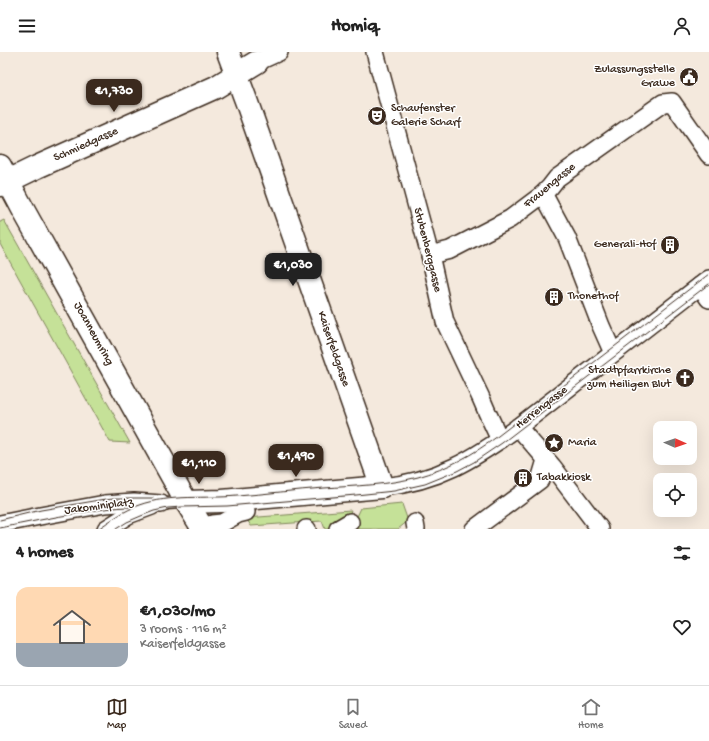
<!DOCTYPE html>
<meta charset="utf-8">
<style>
body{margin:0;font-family:"Gochi Hand",sans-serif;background:#f6f6f6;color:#222;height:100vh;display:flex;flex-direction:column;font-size:15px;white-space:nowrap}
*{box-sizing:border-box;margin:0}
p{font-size:13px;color:#767676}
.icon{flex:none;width:22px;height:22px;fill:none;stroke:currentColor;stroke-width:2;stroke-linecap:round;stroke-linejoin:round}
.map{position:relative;height:477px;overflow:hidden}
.details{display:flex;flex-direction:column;background:#fff;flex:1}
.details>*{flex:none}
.needle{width:26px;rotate:92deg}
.controls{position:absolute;left:653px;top:369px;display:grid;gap:8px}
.controls a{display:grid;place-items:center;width:44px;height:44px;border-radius:8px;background:#fff;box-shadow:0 4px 16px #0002;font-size:20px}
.price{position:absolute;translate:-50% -34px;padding:0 9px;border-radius:8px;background:#3b2a1e;color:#fff;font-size:13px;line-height:26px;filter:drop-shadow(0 1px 2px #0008)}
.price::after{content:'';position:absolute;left:50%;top:24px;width:12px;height:9px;margin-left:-6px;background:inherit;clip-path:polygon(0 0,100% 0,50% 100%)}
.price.active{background:#222;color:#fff}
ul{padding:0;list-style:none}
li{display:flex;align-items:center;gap:12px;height:100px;padding:0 16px}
li span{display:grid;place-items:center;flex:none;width:112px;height:80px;border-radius:12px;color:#555}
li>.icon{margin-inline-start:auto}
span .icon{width:48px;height:48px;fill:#fffc;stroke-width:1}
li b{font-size:17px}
h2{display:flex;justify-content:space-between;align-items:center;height:48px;padding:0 16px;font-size:17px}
header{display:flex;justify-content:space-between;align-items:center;height:52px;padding:0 16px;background:#fff;font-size:18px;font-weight:700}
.tab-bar{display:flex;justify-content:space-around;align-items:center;height:56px;border-top:1px solid #e0e0e0;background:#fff;font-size:11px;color:#767676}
.tab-bar a{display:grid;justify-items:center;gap:2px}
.tab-bar .active{color:#3b2a1e}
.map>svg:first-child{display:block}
.green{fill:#c5e198;stroke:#80865b}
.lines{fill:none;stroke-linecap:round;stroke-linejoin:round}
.service-casing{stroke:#3b2a1e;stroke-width:14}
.pedestrian-casing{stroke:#3b2a1e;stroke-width:20}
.minor-casing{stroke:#3b2a1e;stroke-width:25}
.primary-casing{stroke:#3b2a1e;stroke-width:25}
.service{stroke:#fff;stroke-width:11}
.pedestrian{stroke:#fff;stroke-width:17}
.minor{stroke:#fff;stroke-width:22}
.primary{stroke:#fff;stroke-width:22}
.tram{stroke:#3b2a1e;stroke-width:1}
.labels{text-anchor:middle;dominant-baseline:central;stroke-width:3;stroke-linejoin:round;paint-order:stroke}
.poi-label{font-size:12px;fill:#3b2a1e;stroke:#fff;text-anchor:start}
.street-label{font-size:12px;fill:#3b2a1e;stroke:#fff}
</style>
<header><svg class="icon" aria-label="menu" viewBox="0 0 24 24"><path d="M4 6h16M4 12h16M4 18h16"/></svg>Homiq<svg class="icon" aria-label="person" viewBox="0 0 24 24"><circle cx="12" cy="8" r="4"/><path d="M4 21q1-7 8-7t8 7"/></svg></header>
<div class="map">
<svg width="709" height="477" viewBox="0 0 709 477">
<rect width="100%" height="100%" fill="#f4e9dd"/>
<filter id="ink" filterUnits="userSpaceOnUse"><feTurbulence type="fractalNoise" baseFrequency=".025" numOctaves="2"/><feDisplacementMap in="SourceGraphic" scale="8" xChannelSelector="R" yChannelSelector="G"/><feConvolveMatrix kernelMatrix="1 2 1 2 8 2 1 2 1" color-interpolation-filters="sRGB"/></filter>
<g filter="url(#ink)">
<g class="green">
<path d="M4 168 130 391 110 390 0 192V170Z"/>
<path d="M402 452 408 469 398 477H355L353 473 361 456Z"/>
<path d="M351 458 347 469 329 477H325L322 469 251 474 246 466Z"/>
</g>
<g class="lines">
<defs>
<path id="service" d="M161 452 186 450"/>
<g id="pedestrian">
<path d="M375 0 430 203 445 270 481 346 487 360 500 388"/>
<path d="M257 10 279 0"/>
<path d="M542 143 546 147 567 186 601 274 613 301"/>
<path d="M430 203 450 198 510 167 542 143 550 135 557 126 663 51 672 50 709 103"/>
<path d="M700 234 709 247"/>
<path d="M518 375 552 414 600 477"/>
<path d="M382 435C437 430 474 407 518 375L709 227"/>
<path d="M415 471 416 477"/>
<path d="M0 472 40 464 105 452 134 450 161 452"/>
<path d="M212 472 222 471 238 462 246 460"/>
<path d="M106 477 128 463 152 454"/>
<path d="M306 477H307"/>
<path d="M338 477 350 470"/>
<path d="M474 477 540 428 546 408"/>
</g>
<g id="minor">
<path d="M0 133 37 115 216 35 257 10"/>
<path d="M186 450 222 449 382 435 247 51 228 0"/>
</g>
<path id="primary" d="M0 114 25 161 184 446 203 477"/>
</defs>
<use href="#service" class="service-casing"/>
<use href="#pedestrian" class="pedestrian-casing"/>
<use href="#minor" class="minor-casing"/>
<use href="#primary" class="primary-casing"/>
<use href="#service" class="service"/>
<use href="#pedestrian" class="pedestrian"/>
<use href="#minor" class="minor"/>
<use href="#primary" class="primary"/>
<g class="tram">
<path d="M0 468 41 458 106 447 114 446H153"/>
<path d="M0 476C26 471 53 465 80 461 97 458 114 455 132 455"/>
<path d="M98 477C111 468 125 458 140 453 171 442 205 447 237 444 266 442 295 438 324 436 355 434 388 433 418 425 447 417 474 402 498 384L709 222"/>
<path d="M116 477 127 470 141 464 154 459 168 456 182 455 227 454 356 443 394 439 407 436 425 432 457 419 474 410 502 391 709 232"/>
</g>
</g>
</g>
<defs>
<symbol id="civic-disc" viewBox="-11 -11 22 22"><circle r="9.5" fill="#3b2a1e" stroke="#fff"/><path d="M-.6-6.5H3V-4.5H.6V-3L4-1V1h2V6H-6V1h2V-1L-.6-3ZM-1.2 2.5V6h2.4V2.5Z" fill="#fff"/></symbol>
<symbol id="theatre-disc" viewBox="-11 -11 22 22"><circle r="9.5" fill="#3b2a1e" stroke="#fff"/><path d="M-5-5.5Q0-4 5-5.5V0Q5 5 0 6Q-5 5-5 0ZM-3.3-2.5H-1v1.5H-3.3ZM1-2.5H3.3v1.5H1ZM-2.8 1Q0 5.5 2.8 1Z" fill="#fff"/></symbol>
<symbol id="building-disc" viewBox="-11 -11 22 22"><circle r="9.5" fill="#3b2a1e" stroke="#fff"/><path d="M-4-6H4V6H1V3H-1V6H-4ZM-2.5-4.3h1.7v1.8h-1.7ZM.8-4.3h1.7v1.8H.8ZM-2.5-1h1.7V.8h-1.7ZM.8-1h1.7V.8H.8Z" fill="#fff"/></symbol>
<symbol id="church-disc" viewBox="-11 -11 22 22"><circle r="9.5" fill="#3b2a1e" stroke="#fff"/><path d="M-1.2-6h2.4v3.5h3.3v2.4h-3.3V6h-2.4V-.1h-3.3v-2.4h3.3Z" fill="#fff"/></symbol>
<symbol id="sight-disc" viewBox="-11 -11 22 22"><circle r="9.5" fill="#3b2a1e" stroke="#fff"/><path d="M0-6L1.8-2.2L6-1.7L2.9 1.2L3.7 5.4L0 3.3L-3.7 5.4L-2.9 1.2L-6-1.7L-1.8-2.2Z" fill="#fff"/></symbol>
</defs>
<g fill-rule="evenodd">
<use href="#civic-disc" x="678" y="14" width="22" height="22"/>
<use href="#theatre-disc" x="366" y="53" width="22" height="22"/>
<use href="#building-disc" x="659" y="182" width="22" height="22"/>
<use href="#building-disc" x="543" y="234" width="22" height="22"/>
<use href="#church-disc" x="674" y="315" width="22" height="22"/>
<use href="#sight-disc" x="543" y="380" width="22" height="22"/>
<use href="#building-disc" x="512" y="415" width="22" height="22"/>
</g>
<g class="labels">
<g class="poi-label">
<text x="675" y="18" text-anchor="end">Zulassungsstelle<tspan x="675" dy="14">Grawe</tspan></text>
<text x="391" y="57">Schaufenster<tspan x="391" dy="14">Galerie Scharf</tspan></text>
<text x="656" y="193" text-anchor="end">Generali-Hof</text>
<text x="568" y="245">Thonethof</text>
<text x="671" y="319" text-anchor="end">Stadtpfarrkirche<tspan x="671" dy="14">zum Heiligen Blut</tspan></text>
<text x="568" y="391">Maria</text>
<text x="537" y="426">Tabakkiosk</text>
</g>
<g class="street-label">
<text transform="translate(86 93) rotate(-24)">Schmiedgasse</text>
<text transform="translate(550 134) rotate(-40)">Frauengasse</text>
<text transform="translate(427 198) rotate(76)">Stubenberggasse</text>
<text transform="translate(93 282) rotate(61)">Joanneumring</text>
<text transform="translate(333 297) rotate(71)">Kaiserfeldgasse</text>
<text transform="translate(542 356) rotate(-38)">Herrengasse</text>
<text transform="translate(99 455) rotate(-7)">Jakominiplatz</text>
</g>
</g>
</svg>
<div class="controls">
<a><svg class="needle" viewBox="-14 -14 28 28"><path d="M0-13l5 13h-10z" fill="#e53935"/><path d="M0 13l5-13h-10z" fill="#767676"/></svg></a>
<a><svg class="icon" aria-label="locate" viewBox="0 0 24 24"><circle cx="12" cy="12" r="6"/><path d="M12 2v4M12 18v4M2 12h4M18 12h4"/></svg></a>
</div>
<b class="price" style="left:114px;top:61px">€1,730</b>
<b class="price active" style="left:293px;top:235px">€1,030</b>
<b class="price" style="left:296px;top:426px">€1,490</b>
<b class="price" style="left:199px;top:433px">€1,110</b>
</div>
<section class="details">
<h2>4 homes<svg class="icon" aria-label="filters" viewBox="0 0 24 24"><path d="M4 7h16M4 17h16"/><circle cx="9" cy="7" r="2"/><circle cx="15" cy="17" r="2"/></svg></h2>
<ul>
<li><span style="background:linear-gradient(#ffd9b3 70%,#9aa5b1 0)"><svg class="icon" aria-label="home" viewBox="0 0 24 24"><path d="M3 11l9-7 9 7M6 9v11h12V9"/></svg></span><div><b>€1,030/mo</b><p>3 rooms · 116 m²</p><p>Kaiserfeldgasse</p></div><svg class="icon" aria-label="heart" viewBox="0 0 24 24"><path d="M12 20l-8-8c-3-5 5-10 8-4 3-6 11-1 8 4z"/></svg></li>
</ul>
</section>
<nav class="tab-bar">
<a class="active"><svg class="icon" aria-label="map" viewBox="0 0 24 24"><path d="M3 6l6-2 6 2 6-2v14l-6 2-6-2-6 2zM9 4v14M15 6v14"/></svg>Map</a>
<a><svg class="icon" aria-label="saved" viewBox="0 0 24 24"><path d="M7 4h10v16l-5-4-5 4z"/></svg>Saved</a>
<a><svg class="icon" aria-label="home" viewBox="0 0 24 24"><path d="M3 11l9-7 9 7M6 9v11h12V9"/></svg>Home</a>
</nav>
